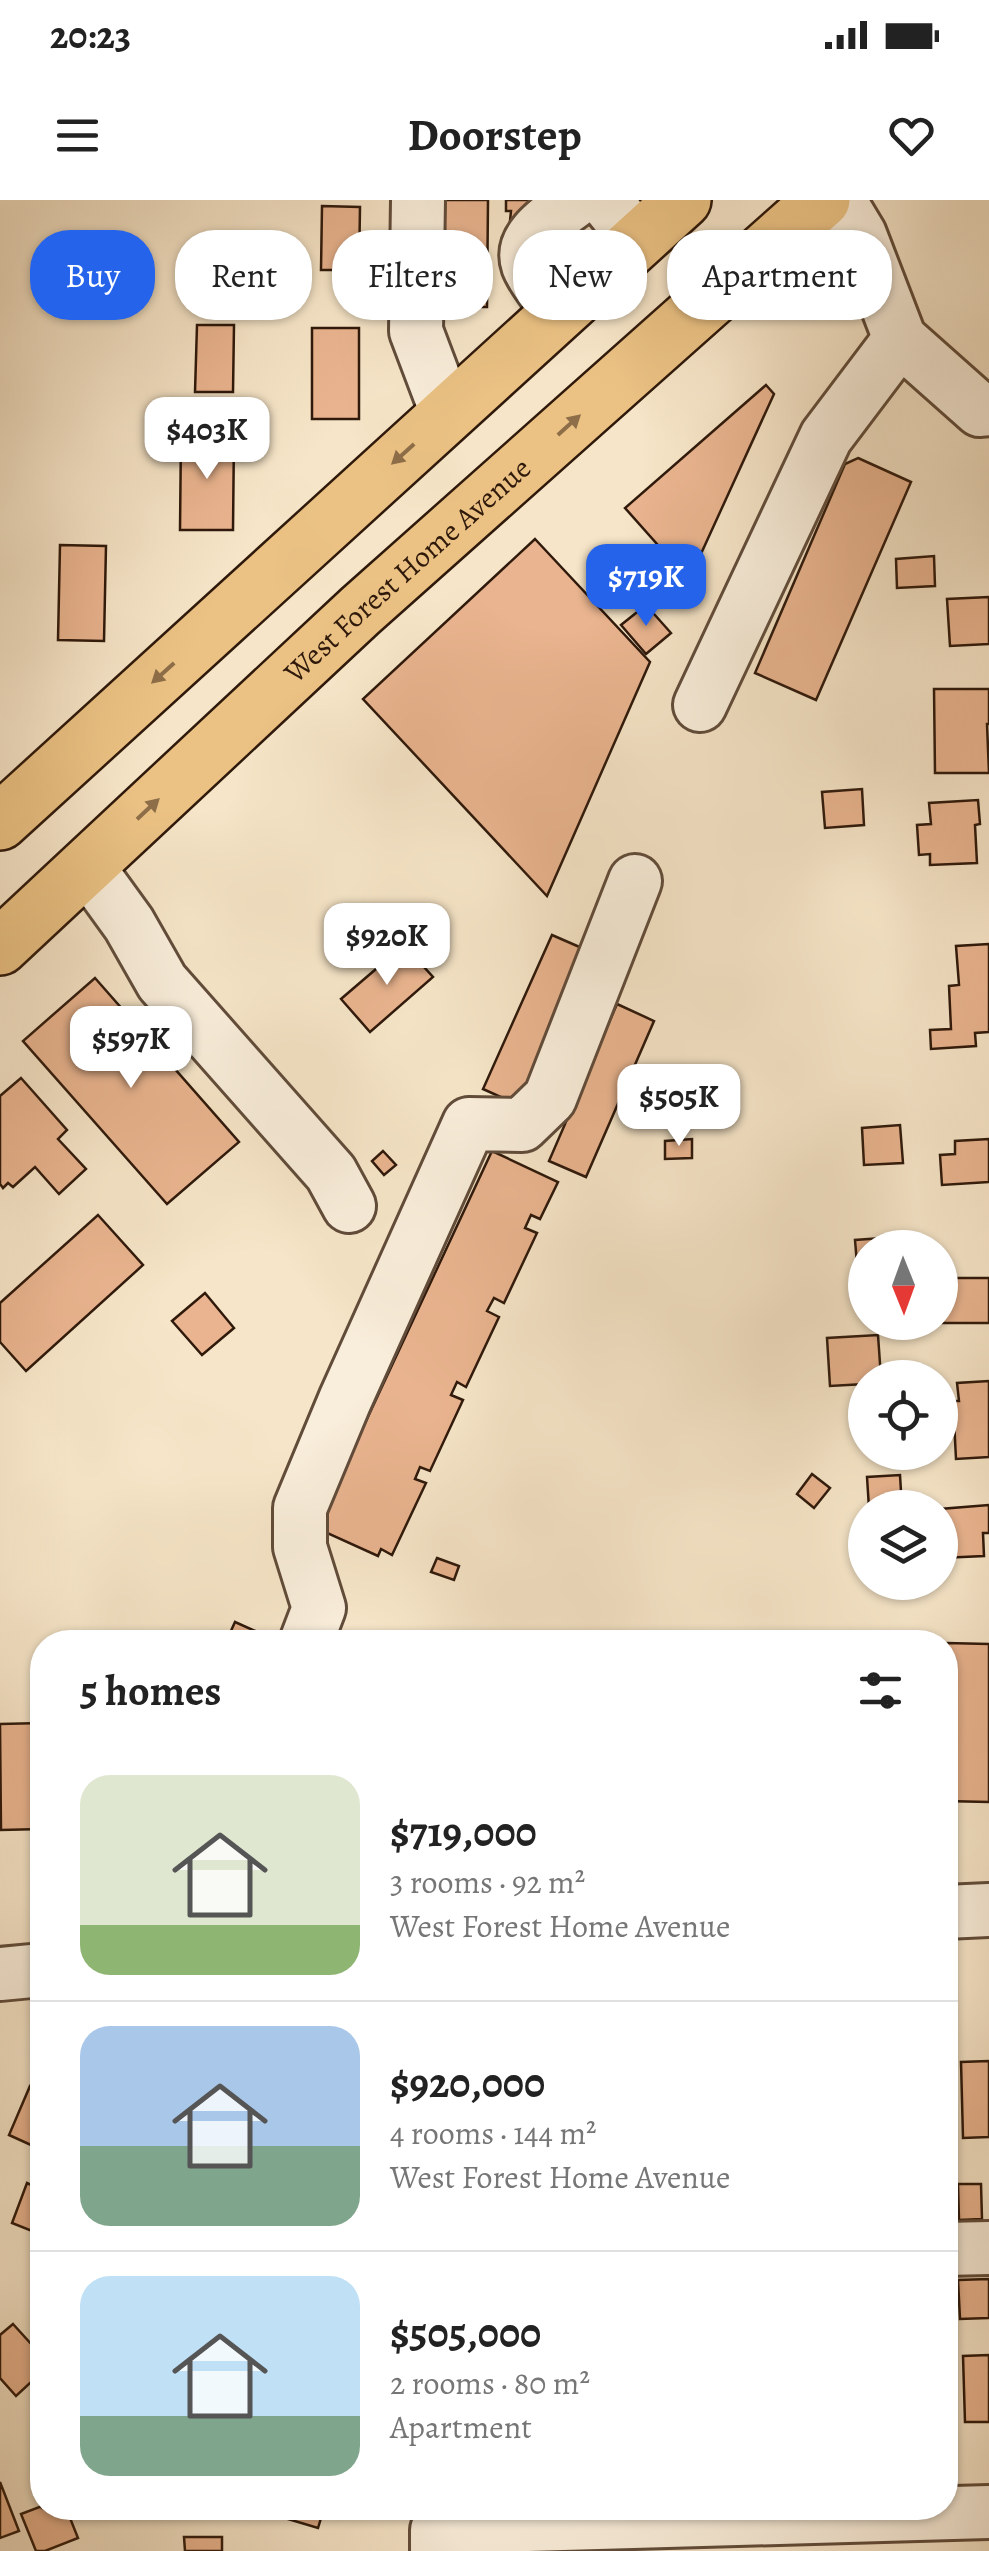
<!DOCTYPE html>
<meta charset="utf-8">
<style>
body{margin:0;font-family:Alegreya,serif;background:#f2f2f2;color:#222;height:100vh;display:flex;flex-direction:column;font-size:38px;white-space:nowrap}
*{box-sizing:border-box;margin:0}
p{font-size:32px;color:#767676}
.icon{flex:none;width:55px;height:55px;fill:none;stroke:currentColor;stroke-width:2;stroke-linecap:round;stroke-linejoin:round}
.map{position:relative;flex:1;overflow:hidden}
.sheet{position:absolute;left:30px;top:1430px;width:928px;height:890px;display:flex;flex-direction:column;background:#fff;border-radius:40px;box-shadow:0 2px 8px #0004}
.sheet>*{flex:none}
.hud{position:absolute;left:30px;top:30px;width:930px;height:90px;display:flex;gap:20px}
.needle{width:65px;rotate:179deg}
.fabs{position:absolute;left:848px;top:1030px;display:grid;gap:20px}
.fabs a{display:grid;place-items:center;width:110px;height:110px;border-radius:50%;background:#fff;box-shadow:0 2px 8px #0004;font-size:50px}
.price{position:absolute;translate:-50% -85px;padding:0 22px;border-radius:20px;background:#fff;color:#222;font-size:32px;line-height:65px;filter:drop-shadow(0 2px 5px #0008)}
.price::after{content:'';position:absolute;left:50%;top:60px;width:30px;height:22px;margin-left:-15px;background:inherit;clip-path:polygon(0 0,100% 0,50% 100%)}
.price.active{background:#2563eb;color:#fff}
ul{padding:0;list-style:none}
li{display:flex;align-items:center;gap:30px;height:250px;padding:0 50px}
li+li{border-top:2px solid #e0e0e0}
li span{display:grid;place-items:center;flex:none;width:280px;height:200px;border-radius:30px;color:#555}
li>.icon{margin-inline-start:auto}
span .icon{width:120px;height:120px;fill:#fffc;stroke-width:1}
li b{font-size:42px}
h2{display:flex;justify-content:space-between;align-items:center;height:120px;padding:0 50px;font-size:42px}
.pill{padding:0 35px;border-radius:40px;background:#fff;box-shadow:0 2px 8px #0004;font-size:35px;line-height:90px}
.pill.active{background:#2563eb;color:#fff}
.status{display:flex;justify-content:space-between;align-items:center;height:70px;padding:0 50px;background:#fff;direction:ltr}
.status svg{height:28px;fill:currentColor}
header{display:flex;justify-content:space-between;align-items:center;height:130px;padding:0 50px;background:#fff;font-size:45px;font-weight:600}
.map>svg:first-child{display:block}
.building{fill:#e9b48f;stroke:#2f190b;stroke-width:2.5}
.lines{fill:none;stroke-linecap:round;stroke-linejoin:round}
.minor-casing{stroke:#614c3a;stroke-width:58}
.major-casing{stroke:#2f190b;stroke-width:60}
.minor{stroke:#f9eedb;stroke-width:52}
.major{stroke:#ebc284;stroke-width:55}
.oneway{fill:#8d6e48}
.labels{text-anchor:middle;dominant-baseline:central;stroke-width:9;stroke-linejoin:round;paint-order:stroke}
.street-label{font-size:30px;fill:#2f190b;stroke:#f9eedb}
</style>
<div class="status"><b>20:23</b><svg viewBox="0 0 49 12"><path d="M0 12V9h3v3zM5 12V6h3v6zM10 12V3h3v9zM15 12V0h3v12zM26 1h20v11H26zM47 4h2v5h-2z"/></svg></div>
<header><svg class="icon" aria-label="menu" viewBox="0 0 24 24"><path d="M4 6h16M4 12h16M4 18h16"/></svg>Doorstep<svg class="icon" aria-label="heart" viewBox="0 0 24 24"><path d="M12 20l-8-8c-3-5 5-10 8-4 3-6 11-1 8 4z"/></svg></header>
<div class="map">
<svg width="989" height="2351" viewBox="0 0 989 2351">
<rect width="100%" height="100%" fill="#f6e5c8"/>
<filter id="stains"><feTurbulence type="fractalNoise" baseFrequency=".002" numOctaves="4"/><feColorMatrix values="0 0 0 0 .2 0 0 0 0 .09 0 0 0 0 .02 0 0 0 .5 -.17"/></filter>
<radialGradient id="worn" r=".72"><stop offset=".6" stop-color="#630" stop-opacity="0"/><stop offset="1" stop-color="#630" stop-opacity=".3"/></radialGradient>
<g class="building">
<path d="M439 0H488L487 107H438Z"/>
<path d="M506 0H553L529 22 510 21 511 11H506Z"/>
<path d="M322 6 360 7 359 70H321Z"/>
<path d="M197 125H234L233 192H195Z"/>
<rect x="312" y="128" width="47" height="91"/>
<path d="M766 185 774 194 689 380 625 308Z"/>
<path d="M181 233 234 234 233 330H180Z"/>
<path d="M858 258 911 282 816 500 755 473 845 264Z"/>
<path d="M535 339 650 462 547 696 363 499Z"/>
<path d="M60 345 106 346 104 441 58 440Z"/>
<path d="M934 356 935 386 897 388 896 359Z"/>
<path d="M670 362 684 379 674 387 660 370Z"/>
<path d="M989 397V444L950 446 947 399Z"/>
<path d="M646 405 671 433 646 454 621 425Z"/>
<path d="M934 489H989V524H987L989 573H935Z"/>
<path d="M862 589 864 625 825 628 822 592Z"/>
<path d="M978 600 980 624 975 625 977 663 930 665V654L919 655 917 625 931 624 929 603Z"/>
<path d="M552 735 591 752 521 906 483 889Z"/>
<path d="M989 744V832L975 833 976 846 931 849 930 830 951 829 949 786 959 785 956 746Z"/>
<path d="M404 745 433 777 370 832 341 799Z"/>
<path d="M95 778 239 942 167 1004 23 841Z"/>
<path d="M617 804 654 821 586 977 549 961Z"/>
<path d="M21 878 67 930 58 939 86 969 59 994 35 967 13 987 8 983 3 988 0 984V896Z"/>
<path d="M900 925 903 963 864 965 862 928Z"/>
<path d="M692 939V958L665 959V941Z"/>
<path d="M989 939V982L942 985 940 955 955 954V941Z"/>
<path d="M383 951 396 965 384 975 372 961Z"/>
<path d="M492 951 558 982 540 1019 531 1015 525 1028 537 1033 504 1103 494 1098 487 1111 499 1117 466 1187 457 1182 451 1195 463 1200 430 1271 420 1267 415 1279 426 1283 392 1355 381 1349 378 1356 316 1328Z"/>
<path d="M98 1015 143 1065 26 1171 0 1142V1103Z"/>
<path d="M896 1037 897 1048H865V1076H858L855 1040Z"/>
<rect x="941" y="1078" width="48" height="45"/>
<path d="M205 1093 234 1128 202 1155 172 1121Z"/>
<path d="M878 1135 881 1178H865V1184L830 1186 827 1138Z"/>
<path d="M989 1181V1257L956 1259 953 1201H959L957 1183Z"/>
<path d="M812 1274 830 1288 814 1308 797 1294Z"/>
<path d="M900 1275 902 1308H869L867 1277Z"/>
<path d="M989 1305V1333H983L984 1356 941 1358 940 1309Z"/>
<path d="M437 1358 459 1366 454 1380 431 1372Z"/>
<path d="M235 1422 269 1437 266 1442H226Z"/>
<path d="M946 1443 989 1444V1602L945 1601Z"/>
<path d="M42 1523V1629L1 1630 0 1524Z"/>
<path d="M989 1861V1937L963 1938 961 1862Z"/>
<path d="M30 1886 42 1891V1950L9 1935Z"/>
<path d="M952 1957 954 2020H945V1958Z"/>
<path d="M27 1983 42 1990V2035L12 2023Z"/>
<path d="M958 1984H981L982 2019 959 2020Z"/>
<path d="M989 2079V2118L960 2119 958 2080Z"/>
<path d="M13 2124 42 2156V2172L16 2196 0 2178V2135Z"/>
<path d="M989 2155V2222H965L963 2156Z"/>
<path d="M945 2175H952L953 2224H945Z"/>
<path d="M0 2282 19 2331 0 2338Z"/>
<path d="M42 2306V2308H66L78 2338 45 2351H36L21 2314Z"/>
<path d="M251 2308H324L318 2328Z"/>
<path d="M184 2337H222V2351H185Z"/>
</g>
<g class="lines">
<defs>
<g id="minor">
<path d="M418 0 416 131 447 213"/>
<path d="M605 0 638 41"/>
<path d="M839 0 860 35 900 139 980 210 989 209"/>
<path d="M559 112C550 98 534 81 528 65 518 36 557 15 576 0"/>
<path d="M700 505 826 237 900 139"/>
<path d="M87 666 129 724 162 782 331 973 349 1006"/>
<path d="M306 1442 319 1408 300 1347V1308L345 1200 469 924 522 925 550 898 635 681"/>
<path d="M945 1712 989 1710"/>
<path d="M0 1774 42 1770"/>
<path d="M945 2049 989 2048"/>
<path d="M437 2351V2330L457 2327 989 2312"/>
</g>
<g id="major">
<path d="M0 622 683 0"/>
<path id="s1" d="M0 747 360 411 822 0"/>
</g>
</defs>
<use href="#minor" class="minor-casing"/>
<use href="#major" class="major-casing"/>
<use href="#minor" class="minor"/>
<use href="#major" class="major"/>
</g>
<defs><path id="oneway-solid" d="M-6-.8H1V-3.2L6.5 0L1 3.2V.8H-6Z" transform="scale(2.5)"/></defs>
<g class="oneway">
<use href="#oneway-solid" transform="translate(569 225) rotate(-42)"/>
<use href="#oneway-solid" transform="translate(403 254) rotate(138)"/>
<use href="#oneway-solid" transform="translate(163 473) rotate(138)"/>
<use href="#oneway-solid" transform="translate(148 609) rotate(-43)"/>
</g>
<g class="labels">
<g class="street-label">
<text stroke="none"><textPath href="#s1" startOffset="555">West Forest Home Avenue</textPath></text>
</g>
</g>
<rect width="100%" height="100%" filter="url(#stains)"/>
<rect width="100%" height="100%" fill="url(#worn)"/>
</svg>
<div class="fabs">
<a><svg class="needle" viewBox="-14 -14 28 28"><path d="M0-13l5 13h-10z" fill="#e53935"/><path d="M0 13l5-13h-10z" fill="#767676"/></svg></a>
<a><svg class="icon" aria-label="locate" viewBox="0 0 24 24"><circle cx="12" cy="12" r="6"/><path d="M12 2v4M12 18v4M2 12h4M18 12h4"/></svg></a>
<a><svg class="icon" aria-label="layers" viewBox="0 0 24 24"><path d="M12 4l9 5-9 5-9-5zM3 14l9 5 9-5"/></svg></a>
</div>
<b class="price" style="left:207px;top:282px">$403K</b>
<b class="price active" style="left:646px;top:429px">$719K</b>
<b class="price" style="left:387px;top:788px">$920K</b>
<b class="price" style="left:131px;top:891px">$597K</b>
<b class="price" style="left:679px;top:949px">$505K</b>
<div class="hud">
<a class="pill active">Buy</a>
<a class="pill">Rent</a>
<a class="pill">Filters</a>
<a class="pill">New</a>
<a class="pill">Apartment</a>
</div>
<section class="sheet">
<h2>5 homes<svg class="icon" aria-label="filters" viewBox="0 0 24 24"><path d="M4 7h16M4 17h16"/><circle cx="9" cy="7" r="2"/><circle cx="15" cy="17" r="2"/></svg></h2>
<ul>
<li><span style="background:linear-gradient(#dfe7d0 75%,#8fb573 0)"><svg class="icon" aria-label="home" viewBox="0 0 24 24"><path d="M3 11l9-7 9 7M6 9v11h12V9"/></svg></span><div><b>$719,000</b><p>3 rooms · 92 m²</p><p>West Forest Home Avenue</p></div></li>
<li><span style="background:linear-gradient(#a9c7e8 60%,#7fa58c 0)"><svg class="icon" aria-label="home" viewBox="0 0 24 24"><path d="M3 11l9-7 9 7M6 9v11h12V9"/></svg></span><div><b>$920,000</b><p>4 rooms · 144 m²</p><p>West Forest Home Avenue</p></div></li>
<li><span style="background:linear-gradient(#bfe0f5 70%,#7fa58c 0)"><svg class="icon" aria-label="home" viewBox="0 0 24 24"><path d="M3 11l9-7 9 7M6 9v11h12V9"/></svg></span><div><b>$505,000</b><p>2 rooms · 80 m²</p><p>Apartment</p></div></li>
</ul>
</section>
</div>
